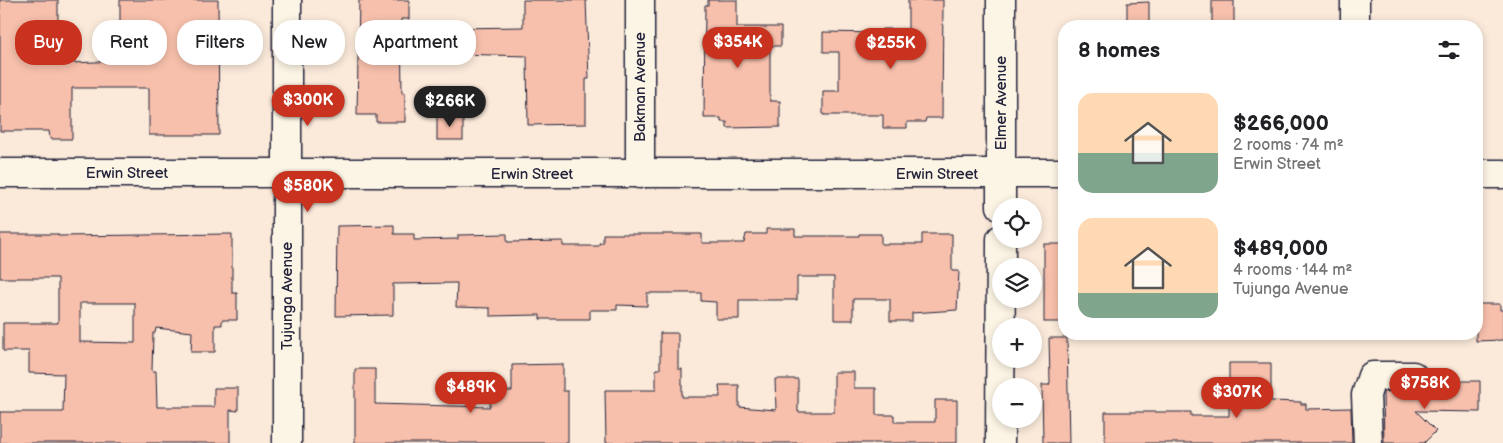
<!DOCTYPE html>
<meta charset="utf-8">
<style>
body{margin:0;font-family:"Balsamiq Sans",sans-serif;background:#f2f2f2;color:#202124;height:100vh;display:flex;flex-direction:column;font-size:19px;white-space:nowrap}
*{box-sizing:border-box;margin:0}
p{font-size:16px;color:#757577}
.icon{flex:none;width:28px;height:28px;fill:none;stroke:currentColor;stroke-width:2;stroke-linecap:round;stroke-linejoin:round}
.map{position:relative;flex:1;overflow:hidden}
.drawer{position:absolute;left:1058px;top:20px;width:425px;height:320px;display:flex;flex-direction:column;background:#fff;border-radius:20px;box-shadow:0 2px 8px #0003}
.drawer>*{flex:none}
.banner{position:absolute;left:15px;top:20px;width:475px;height:45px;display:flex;gap:10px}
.controls{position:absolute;left:992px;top:198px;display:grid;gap:10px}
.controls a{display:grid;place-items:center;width:50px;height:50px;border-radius:50%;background:#fff;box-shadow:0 2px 8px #0003;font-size:25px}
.price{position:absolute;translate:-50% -42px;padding:0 11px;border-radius:18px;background:#c8321e;color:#fff;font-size:16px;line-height:32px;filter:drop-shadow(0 1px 2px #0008)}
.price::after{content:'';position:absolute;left:50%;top:30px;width:15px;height:11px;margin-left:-8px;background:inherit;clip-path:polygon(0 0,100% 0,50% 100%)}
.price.selected{background:#222;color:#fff}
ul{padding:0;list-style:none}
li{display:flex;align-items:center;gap:15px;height:125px;padding:0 20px}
li span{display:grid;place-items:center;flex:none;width:140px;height:100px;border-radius:15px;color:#555}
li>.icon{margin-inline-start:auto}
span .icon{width:60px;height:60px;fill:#fffc;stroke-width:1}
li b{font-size:21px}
h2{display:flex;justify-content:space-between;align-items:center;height:60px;padding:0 20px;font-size:21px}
.tag{padding:0 18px;border-radius:20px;background:#fff;box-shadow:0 2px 8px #0003;font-size:18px;line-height:45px}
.tag.selected{background:#c8321e;color:#fff}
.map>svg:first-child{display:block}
.building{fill:#f7c0ac;stroke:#22223b;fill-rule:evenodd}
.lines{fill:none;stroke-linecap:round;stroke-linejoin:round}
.minor-casing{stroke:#22223b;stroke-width:31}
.minor{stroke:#fcf5e5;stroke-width:28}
.labels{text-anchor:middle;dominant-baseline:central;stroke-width:5;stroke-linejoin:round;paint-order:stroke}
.street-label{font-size:15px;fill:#22223b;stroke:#fcf5e5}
</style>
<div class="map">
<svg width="1503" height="443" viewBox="0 0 1503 443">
<rect width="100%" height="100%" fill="#fbeada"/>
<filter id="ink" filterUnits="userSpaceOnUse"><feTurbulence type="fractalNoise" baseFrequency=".02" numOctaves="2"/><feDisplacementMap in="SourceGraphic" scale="10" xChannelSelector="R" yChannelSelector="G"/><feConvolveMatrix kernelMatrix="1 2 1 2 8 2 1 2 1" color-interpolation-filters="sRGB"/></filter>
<g filter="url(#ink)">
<g class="building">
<path d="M0 0H58V41H71V63L120 61V0H218L219 135H149V88H72V139H50L49 131H0Z"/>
<path d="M359 0H409V19H401L402 93H405V122H376V115H357Z"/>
<path d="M523 0H586L589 79H586V124L528 125 527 56 456 54V28L523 27Z"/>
<path d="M708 0H737V27H781V46H770V101H780V127L727 128V122H721V118H704L705 5H708Z"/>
<path d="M908 0H943L942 118H926L925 122H907V128H883V115H823V91H839V52H823V32L879 33 882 29H908Z"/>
<rect x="1212" y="1" width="22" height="23"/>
<path d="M1149 2V24H1127V3Z"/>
<rect x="437" y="116" width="26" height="24"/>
<path d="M394 225V234H414V240L458 239V235L507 234V242L563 241V246H599V243H603V234H702V243H744L746 234H766V229H795V236H859V234H881V244H922V234H952V271H959L957 310 912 313V321H890V299H853V320H834V277H797V300H739V319H716V302L701 301V293H647V306L617 305V310H590V319H540V315L490 316V308L456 307 457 283 393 284V315L336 316 337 226Z"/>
<path d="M0 234H58V236L232 234V293H237V320H222V325H215V352H191L192 332 156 328 155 333H153L152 371H156L157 407H214V388H238V411L230 410V443H0V412H63L64 374 29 373V351H3V323H58V278H0ZM80 303H135V343L80 342Z"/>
<rect x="1044" y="244" width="20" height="78"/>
<path d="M1476 304H1500V310H1503V340L1476 341Z"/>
<path d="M660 333H678V369H682V397H720L719 385H739V407L776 410 775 379H798V412H834V372H854V388H876V415H894V422H935V400H957V443H606L605 390H656V369H660Z"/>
<path d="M1049 338H1067L1069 443H1043L1042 385H1049L1050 382Z"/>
<path d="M1229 363H1271V401L1301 402V404H1306V409L1351 408 1352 443H1105V412H1191V416H1229Z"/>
<path d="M563 364V391H568V443H355V369H375V404L490 407V391H512V365Z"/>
<path d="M1446 381H1480V412L1416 411 1436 431 1424 443H1384L1383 392 1446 390Z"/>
</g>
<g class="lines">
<defs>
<g id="minor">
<path d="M287 0V443"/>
<path d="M1001 0V206"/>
<path d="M1355 0V26"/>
<path d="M0 173H1064"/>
<path d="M640 174V0"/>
<path d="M1476 174H1503"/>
<path d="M1000 443 1001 239"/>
<path d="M1368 443 1366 395 1372 376H1413"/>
</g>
</defs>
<use href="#minor" class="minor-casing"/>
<use href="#minor" class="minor"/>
</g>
</g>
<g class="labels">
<g class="street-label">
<text transform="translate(640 87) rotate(-90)">Bakman Avenue</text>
<text transform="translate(1001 103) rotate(-90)">Elmer Avenue</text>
<text x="127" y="173">Erwin Street</text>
<text x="532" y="174">Erwin Street</text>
<text x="937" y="174">Erwin Street</text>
<text transform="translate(287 296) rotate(-90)">Tujunga Avenue</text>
</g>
</g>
</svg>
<div class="controls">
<a><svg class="icon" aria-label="locate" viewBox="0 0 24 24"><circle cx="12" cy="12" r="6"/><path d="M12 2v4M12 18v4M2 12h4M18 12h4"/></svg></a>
<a><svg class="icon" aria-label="layers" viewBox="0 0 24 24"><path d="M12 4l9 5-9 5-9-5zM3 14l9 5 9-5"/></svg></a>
<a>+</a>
<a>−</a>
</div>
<b class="price" style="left:738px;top:69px">$354K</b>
<b class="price" style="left:891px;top:70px">$255K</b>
<b class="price" style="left:308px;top:127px">$300K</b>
<b class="price selected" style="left:450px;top:128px">$266K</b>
<b class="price" style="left:308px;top:213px">$580K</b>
<b class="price" style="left:1425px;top:410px">$758K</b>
<b class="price" style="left:471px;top:414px">$489K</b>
<b class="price" style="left:1237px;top:419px">$307K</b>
<div class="banner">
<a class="tag selected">Buy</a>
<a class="tag">Rent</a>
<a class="tag">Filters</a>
<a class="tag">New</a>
<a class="tag">Apartment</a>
</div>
<section class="drawer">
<h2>8 homes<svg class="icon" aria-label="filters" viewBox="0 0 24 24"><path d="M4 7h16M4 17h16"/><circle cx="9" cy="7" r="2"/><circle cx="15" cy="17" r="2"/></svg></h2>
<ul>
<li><span style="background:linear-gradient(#ffd9b3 60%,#7fa58c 0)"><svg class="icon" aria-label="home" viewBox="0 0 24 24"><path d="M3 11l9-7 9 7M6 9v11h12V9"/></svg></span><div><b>$266,000</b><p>2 rooms · 74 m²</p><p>Erwin Street</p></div></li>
<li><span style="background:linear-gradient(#ffd9b3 75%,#7fa58c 0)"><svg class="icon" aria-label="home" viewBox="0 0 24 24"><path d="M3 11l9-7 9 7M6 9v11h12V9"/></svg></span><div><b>$489,000</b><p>4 rooms · 144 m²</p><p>Tujunga Avenue</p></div></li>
</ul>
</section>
</div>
